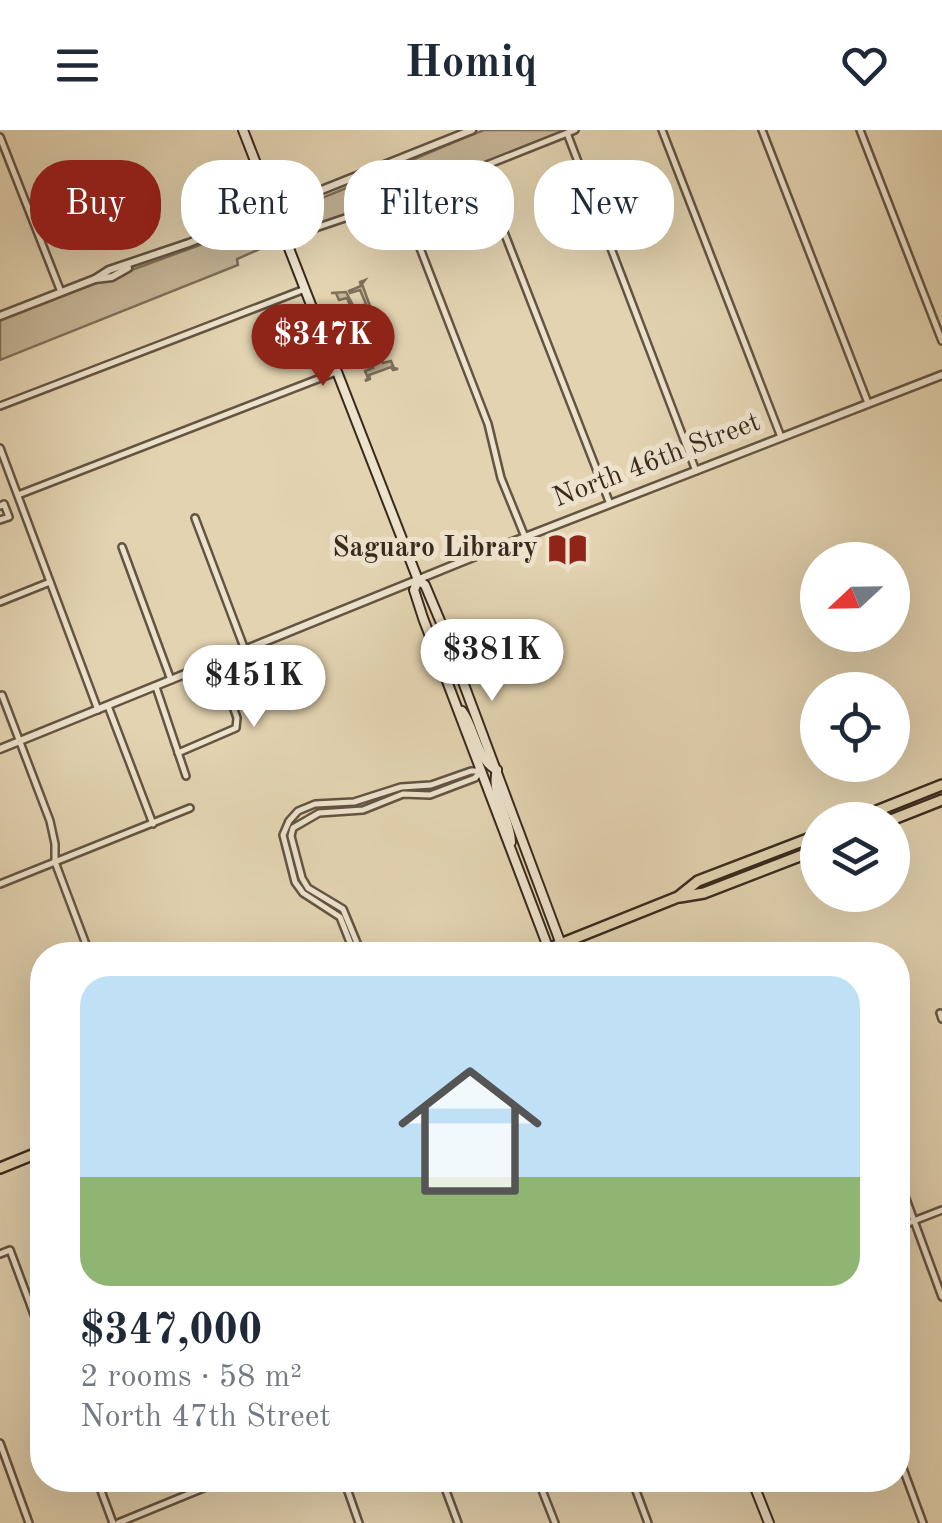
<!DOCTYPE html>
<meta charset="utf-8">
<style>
body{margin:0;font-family:"Old Standard TT",serif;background:#f2f2f3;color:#1f2937;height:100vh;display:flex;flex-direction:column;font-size:38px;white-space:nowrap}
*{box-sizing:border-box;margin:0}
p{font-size:32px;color:#747a83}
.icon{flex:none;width:55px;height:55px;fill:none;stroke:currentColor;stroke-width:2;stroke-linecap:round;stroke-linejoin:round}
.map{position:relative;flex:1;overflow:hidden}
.side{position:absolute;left:30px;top:812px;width:880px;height:550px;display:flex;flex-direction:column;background:#fff;border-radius:40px;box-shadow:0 10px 40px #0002}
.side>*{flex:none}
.banner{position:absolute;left:30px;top:30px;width:882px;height:90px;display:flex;gap:20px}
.needle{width:65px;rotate:248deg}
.controls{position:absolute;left:800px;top:412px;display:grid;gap:20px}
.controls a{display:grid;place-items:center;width:110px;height:110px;border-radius:50%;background:#fff;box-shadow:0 10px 40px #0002;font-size:50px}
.price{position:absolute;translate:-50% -85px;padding:0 22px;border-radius:35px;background:#fff;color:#222;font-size:32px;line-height:65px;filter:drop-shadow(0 2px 5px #0008)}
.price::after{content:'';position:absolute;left:50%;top:60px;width:30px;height:22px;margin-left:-15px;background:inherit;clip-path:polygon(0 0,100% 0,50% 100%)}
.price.active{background:#8f2418;color:#fff}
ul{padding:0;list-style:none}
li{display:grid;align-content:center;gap:20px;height:530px;padding:0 50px}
li span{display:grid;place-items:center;height:310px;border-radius:30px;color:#555}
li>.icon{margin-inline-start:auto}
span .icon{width:180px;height:180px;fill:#fffc;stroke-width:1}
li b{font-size:42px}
.pill{padding:0 35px;border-radius:40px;background:#fff;box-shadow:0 10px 40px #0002;font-size:35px;line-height:90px}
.pill.active{background:#8f2418;color:#fff}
header{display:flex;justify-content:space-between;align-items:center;height:130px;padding:0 50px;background:#fff;font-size:45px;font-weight:700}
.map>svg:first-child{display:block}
.green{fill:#c6b698;stroke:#80705a;stroke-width:2.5}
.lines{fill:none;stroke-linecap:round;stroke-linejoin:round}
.minor-casing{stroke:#645442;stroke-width:10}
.tertiary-casing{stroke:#645442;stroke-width:11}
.secondary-casing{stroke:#392a1d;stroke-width:12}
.primary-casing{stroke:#392a1d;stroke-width:14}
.minor{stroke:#ede2cc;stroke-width:5}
.tertiary{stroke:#ede2cc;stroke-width:6}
.secondary{stroke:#ede2cc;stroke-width:8}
.primary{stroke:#e3d3b1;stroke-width:9}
.labels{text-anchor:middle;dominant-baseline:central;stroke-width:10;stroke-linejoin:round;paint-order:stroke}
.street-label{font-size:28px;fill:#392a1d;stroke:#ede2cc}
.poi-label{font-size:28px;font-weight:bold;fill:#392a1d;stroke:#ede2cc;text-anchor:end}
</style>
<header><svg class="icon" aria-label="menu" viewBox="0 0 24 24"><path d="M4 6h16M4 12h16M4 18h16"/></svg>Homiq<svg class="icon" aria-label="heart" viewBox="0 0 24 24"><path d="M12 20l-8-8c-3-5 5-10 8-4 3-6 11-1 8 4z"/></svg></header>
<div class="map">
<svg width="942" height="1393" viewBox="0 0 942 1393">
<rect width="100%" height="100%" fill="#e3d3b1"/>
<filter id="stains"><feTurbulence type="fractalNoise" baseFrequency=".002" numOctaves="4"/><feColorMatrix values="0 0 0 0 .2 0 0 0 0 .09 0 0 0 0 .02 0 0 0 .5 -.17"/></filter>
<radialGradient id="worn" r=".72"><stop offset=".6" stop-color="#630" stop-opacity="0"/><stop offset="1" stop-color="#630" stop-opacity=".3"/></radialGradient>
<g class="green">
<path d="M484 0H567L400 66 302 99 293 96 289 88 294 79C358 55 420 25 484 0Z"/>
<path d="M263 92 272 95 278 111 237 129 238 135 0 230V188Z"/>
<path d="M365 150 362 154 381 206 374 209 383 233 391 231 394 238 398 239 393 240 391 237 369 245 370 249 365 251 368 248 365 241 373 238 364 214 366 213 347 168 339 170 336 163H331L346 162 355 179 366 174 360 160 350 163 349 161 361 156 360 152Z"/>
</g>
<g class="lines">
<defs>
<g id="minor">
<path d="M662 0 781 307"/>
<path d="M762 0 868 273"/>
<path d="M860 0 942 211"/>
<path d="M567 3 696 341"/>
<path d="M0 7 61 162"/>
<path d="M479 38 610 374"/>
<path d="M401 69 488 294 501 348 525 407"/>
<path d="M286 108 401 69 575 0"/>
<path d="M0 276 305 159"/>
<path d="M0 318 98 580"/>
<path d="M18 365 336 242"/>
<path d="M0 376 4 374 9 387 0 390"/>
<path d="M195 388 245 520"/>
<path d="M122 417 171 550"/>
<path d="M0 472 50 452"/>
<path d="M156 557 186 646"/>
<path d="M2 565 50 691 55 714V732L90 825"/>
<path d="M108 576 153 694"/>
<path d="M178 623 236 598 237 588 230 568 233 548 225 529"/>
<path d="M0 754 190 678"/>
<path d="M355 825 340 787 303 763 295 752 283 705 289 691 298 681 315 674 354 672 401 657 431 655 471 641H481"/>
<path d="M362 825 343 779 308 758 302 748 291 706 293 698 319 683 363 680 403 664 430 665 475 648 481 641"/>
<path d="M940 883 942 889"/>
<path d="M898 1047 942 1167"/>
<path d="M898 1097 942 1080"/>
<path d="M0 1124 10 1120 42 1206"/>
<path d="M0 1313 29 1393"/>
<path d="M898 1325 923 1393"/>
<path d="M97 1350 113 1393"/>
<path d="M189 1350 193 1362"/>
<path d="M344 1350 359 1393"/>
<path d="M442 1350 458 1393"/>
<path d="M538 1350 555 1393"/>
<path d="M632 1350 648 1393"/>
<path d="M118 1393 223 1350"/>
</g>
<g id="tertiary">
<path d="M95 149 109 140 189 113 472 0"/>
<path d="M0 186 95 149 112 147 128 138"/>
<path d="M0 619 471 428 942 245"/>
</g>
<g id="secondary">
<path d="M243 0 418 450 425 455 441 493 565 825"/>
<path d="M418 450 414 460 423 488 551 825"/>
<path d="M462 581C475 598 477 631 497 640"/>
<path d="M497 640C490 663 510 688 511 712"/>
<path d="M752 1350 769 1393"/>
</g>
<g id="primary">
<path d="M854 690 942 655"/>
<path d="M891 690 942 670"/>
<path d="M680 767 704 763 818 719"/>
<path d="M533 825 678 767 698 751 818 705"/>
<path d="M0 1038 42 1021"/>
</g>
</defs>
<use href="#minor" class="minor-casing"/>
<use href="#tertiary" class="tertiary-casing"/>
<use href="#secondary" class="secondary-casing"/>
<use href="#primary" class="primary-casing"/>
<use href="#minor" class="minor"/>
<use href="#tertiary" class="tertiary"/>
<use href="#secondary" class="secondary"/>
<use href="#primary" class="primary"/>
</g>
<defs>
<symbol id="library-bare" viewBox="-9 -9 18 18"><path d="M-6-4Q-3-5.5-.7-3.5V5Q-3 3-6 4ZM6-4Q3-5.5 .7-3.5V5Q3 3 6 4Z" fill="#8f2418" stroke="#ede2cc" stroke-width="2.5" paint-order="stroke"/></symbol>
</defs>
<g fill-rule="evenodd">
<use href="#library-bare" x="540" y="392" width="55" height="55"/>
</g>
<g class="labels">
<g class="street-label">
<text transform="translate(657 331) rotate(-21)">North 46th Street</text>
</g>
<g class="poi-label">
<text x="538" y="419">Saguaro Library</text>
</g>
</g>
<rect width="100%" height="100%" filter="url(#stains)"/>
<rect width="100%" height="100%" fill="url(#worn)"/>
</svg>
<div class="controls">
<a><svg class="needle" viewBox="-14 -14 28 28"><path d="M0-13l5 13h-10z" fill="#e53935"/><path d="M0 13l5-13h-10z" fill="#747a83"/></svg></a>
<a><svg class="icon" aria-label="locate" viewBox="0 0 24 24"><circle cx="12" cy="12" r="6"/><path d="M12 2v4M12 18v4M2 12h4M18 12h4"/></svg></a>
<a><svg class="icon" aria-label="layers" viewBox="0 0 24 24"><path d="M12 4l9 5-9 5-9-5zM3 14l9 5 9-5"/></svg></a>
</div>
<b class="price active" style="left:323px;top:259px">$347K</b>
<b class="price" style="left:492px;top:574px">$381K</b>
<b class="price" style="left:254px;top:600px">$451K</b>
<div class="banner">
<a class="pill active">Buy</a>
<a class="pill">Rent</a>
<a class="pill">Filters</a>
<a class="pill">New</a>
</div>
<section class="side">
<ul>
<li><span style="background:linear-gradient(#bfe0f5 65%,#8fb573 0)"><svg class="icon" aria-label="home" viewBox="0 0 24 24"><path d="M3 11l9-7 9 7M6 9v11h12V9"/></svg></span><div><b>$347,000</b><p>2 rooms · 58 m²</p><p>North 47th Street</p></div></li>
</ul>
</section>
</div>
